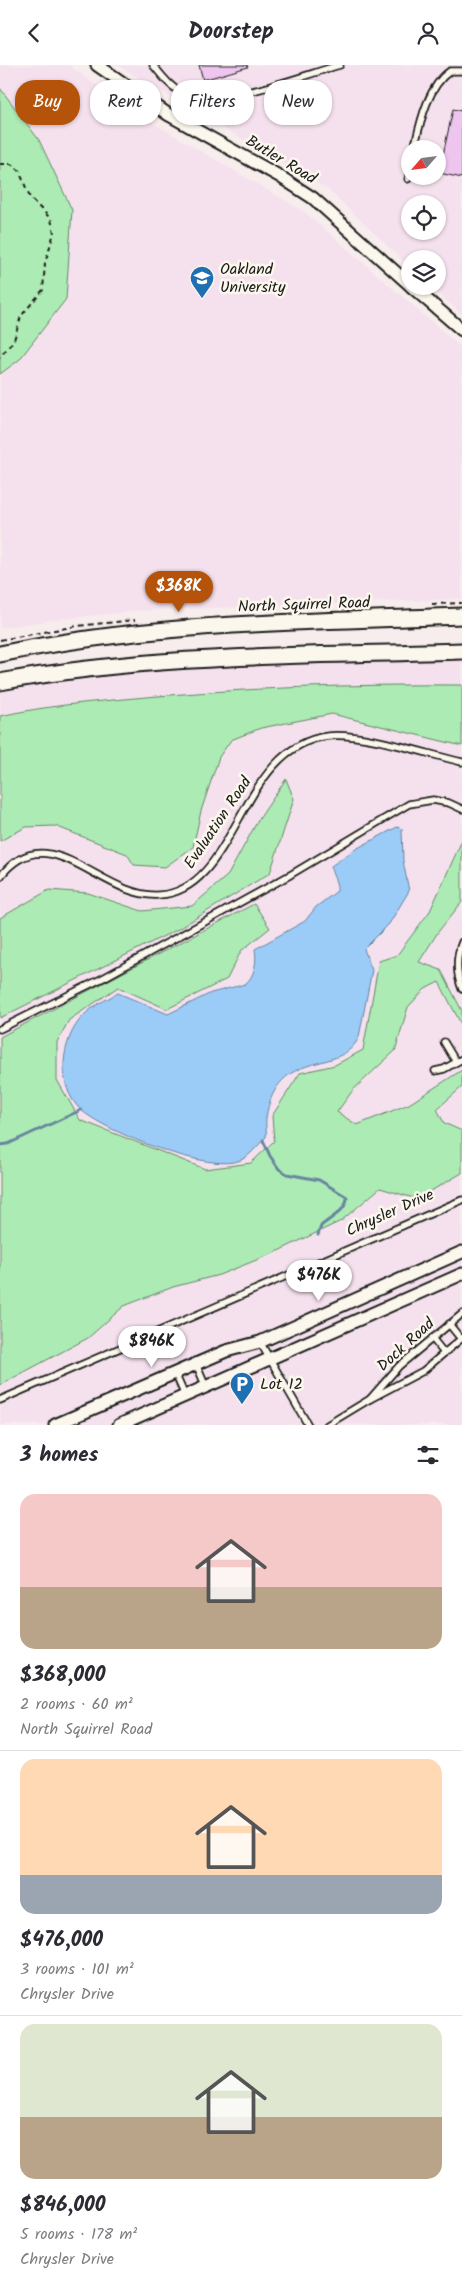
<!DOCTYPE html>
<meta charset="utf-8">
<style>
body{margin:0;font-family:Kalam,sans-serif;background:#f7f7f7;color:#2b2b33;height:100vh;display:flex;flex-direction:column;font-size:19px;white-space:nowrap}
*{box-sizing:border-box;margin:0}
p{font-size:16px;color:#7c7c81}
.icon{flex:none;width:28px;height:28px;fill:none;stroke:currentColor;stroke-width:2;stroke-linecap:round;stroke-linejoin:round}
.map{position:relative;height:1360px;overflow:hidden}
.sheet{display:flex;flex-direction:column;background:#fff;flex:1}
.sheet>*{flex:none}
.hud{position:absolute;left:15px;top:15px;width:432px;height:45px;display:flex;gap:10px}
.needle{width:32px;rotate:242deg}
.controls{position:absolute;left:401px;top:75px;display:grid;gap:10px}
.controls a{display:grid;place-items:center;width:45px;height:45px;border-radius:50%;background:#fff;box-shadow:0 1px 4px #0004;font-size:25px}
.price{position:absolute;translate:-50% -42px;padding:0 11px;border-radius:18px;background:#fff;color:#222;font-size:16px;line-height:32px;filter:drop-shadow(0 1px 2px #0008)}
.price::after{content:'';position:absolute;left:50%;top:30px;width:15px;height:11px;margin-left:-8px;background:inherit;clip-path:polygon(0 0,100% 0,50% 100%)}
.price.selected{background:#b45309;color:#fff}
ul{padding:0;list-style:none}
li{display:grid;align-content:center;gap:10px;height:265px;padding:0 20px}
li+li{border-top:1px solid #e1e1e2}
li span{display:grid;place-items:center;height:155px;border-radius:15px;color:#555}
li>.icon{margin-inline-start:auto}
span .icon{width:90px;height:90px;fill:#fffc;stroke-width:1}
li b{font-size:21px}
h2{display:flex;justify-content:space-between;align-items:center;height:60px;padding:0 20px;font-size:21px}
.chip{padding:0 18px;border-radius:20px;background:#fff;box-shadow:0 1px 4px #0004;font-size:18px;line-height:45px}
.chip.selected{background:#b45309;color:#fff}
header{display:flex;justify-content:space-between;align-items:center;height:65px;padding:0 20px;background:#fff;font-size:22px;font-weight:700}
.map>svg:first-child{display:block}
.built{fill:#f5e1ee;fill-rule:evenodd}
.green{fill:#acecb4;stroke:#648468}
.water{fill:#9bcbf7;stroke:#68859f}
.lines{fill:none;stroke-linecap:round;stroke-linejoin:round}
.stream{stroke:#68859f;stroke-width:3}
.building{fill:#edc5ef;stroke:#1c1c1c}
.lane-casing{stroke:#1c1c1c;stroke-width:9}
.street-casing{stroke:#1c1c1c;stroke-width:15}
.secondary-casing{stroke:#1c1c1c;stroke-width:19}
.path{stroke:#1c1c1c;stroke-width:2;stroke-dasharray:5 4;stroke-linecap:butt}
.lane{stroke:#fbf7ec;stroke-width:5.5}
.street{stroke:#fbf7ec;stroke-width:11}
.secondary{stroke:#fbf7ec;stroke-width:15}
.labels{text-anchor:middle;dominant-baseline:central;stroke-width:5;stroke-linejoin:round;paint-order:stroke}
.street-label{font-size:16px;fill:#1c1c1c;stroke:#fbf7ec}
.poi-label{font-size:16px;fill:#1c1c1c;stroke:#fbf7ec;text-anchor:start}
</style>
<header><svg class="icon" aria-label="back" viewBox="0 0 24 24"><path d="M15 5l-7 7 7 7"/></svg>Doorstep<svg class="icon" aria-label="person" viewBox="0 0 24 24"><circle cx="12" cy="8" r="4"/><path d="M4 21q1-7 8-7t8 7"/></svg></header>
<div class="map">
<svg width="462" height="1360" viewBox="0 0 462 1360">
<rect width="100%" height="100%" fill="#f8eded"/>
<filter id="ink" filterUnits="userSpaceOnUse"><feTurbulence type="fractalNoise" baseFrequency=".02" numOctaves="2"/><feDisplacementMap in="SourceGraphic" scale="10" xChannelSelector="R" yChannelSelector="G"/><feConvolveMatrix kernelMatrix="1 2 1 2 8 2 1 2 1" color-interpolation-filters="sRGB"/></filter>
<g filter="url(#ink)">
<g class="built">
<path d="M0 0H69L123 40 305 147 462 283V534L136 546 54 555 0 563Z"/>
<path d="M117 0H462V250L430 221H438V194H410V202L328 125ZM410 84H438V111H410ZM410 139H438V166H410Z"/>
<path d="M462 593V1360H0V623L163 602Z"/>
</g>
<g class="green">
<path d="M0 23 39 75 72 145 66 234 19 295 0 309Z"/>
<path d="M462 620V681L332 649 261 663 231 675 219 692 201 746 193 782 165 802 134 800 127 789 55 761 26 762 0 776V651C45 641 90 637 135 633 244 623 353 619 462 620Z"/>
<path d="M286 714 294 734 270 808 178 864 0 953V853L49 825 88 828 142 846 192 841 228 810 257 757Z"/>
<path d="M462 775V837L438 867 419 897 441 905 462 946V961L439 917 425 924 408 942 395 986 353 1025 337 1047 357 1060 409 1039 462 1005V1022L437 1044 444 1058 462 1066V1108L417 1134 380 1123 341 1156 274 1188 219 1210 173 1222 124 1241 88 1273 0 1320V972L254 839 270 863 241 886 227 914 167 944 118 922 69 955 57 977V1015L80 1055 205 1104 251 1098 274 1076 272 1051 300 1008 335 1000 363 985 379 896 397 890 430 846Z"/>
</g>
<path class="water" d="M397 762 402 764 403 796 409 826 389 859 364 884 372 905 359 972C341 1012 277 980 266 1053 265 1060 267 1065 266 1072 259 1079 250 1091 241 1095 210 1109 106 1067 81 1045 55 1021 61 974 83 951 92 941 107 934 118 928L168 949 211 928 245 919C255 911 257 897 255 884L305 856 316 842 337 826C338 816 331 810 331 801L354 785Z"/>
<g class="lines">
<g class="stream">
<path d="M263 1075 270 1091 279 1104 287 1109 319 1115 347 1132C347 1146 330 1153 321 1161L318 1170"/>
<path d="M0 1080 8 1079 81 1045"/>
</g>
</g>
<g class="building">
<path d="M199 0H247L248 2 203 15Z"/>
<path d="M453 44 462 46V113L439 108Z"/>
</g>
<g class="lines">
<defs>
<g id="lane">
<path d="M153 0C162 11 171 23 184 29 218 44 303 10 340 0"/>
<path d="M414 84C420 59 427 22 450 6H462"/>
<path d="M408 114 410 106"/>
<path d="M0 812C49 748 101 834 159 830 238 826 238 682 328 671 362 667 427 689 462 697"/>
<path d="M462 877C456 891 456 909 462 924"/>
<path d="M0 964 105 912 290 810 409 739 433 735 449 738 462 744"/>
<path d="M444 977 456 997"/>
<path d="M435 1006 444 1004 462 994"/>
<path d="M462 1249 399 1301 370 1334 423 1306 462 1273"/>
<path d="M449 1259 461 1274"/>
<path d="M432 1273 444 1288"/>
<path d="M260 1277 308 1360"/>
<path d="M196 1299 206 1322"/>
<path d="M175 1308 185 1331"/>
<path d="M0 1335 462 1135"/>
<path d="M327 1360 370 1334"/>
</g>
<g id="street">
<path d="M97 0 169 50 279 111 313 133 410 220"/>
<path d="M411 221 462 265"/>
<path d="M55 1360 226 1286 260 1277 462 1187"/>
<path d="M119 1360 462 1209"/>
</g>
<g id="secondary">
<path d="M0 589C152 557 307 557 462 551"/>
<path d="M0 617C152 589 308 591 462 586"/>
</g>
</defs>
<use href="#lane" class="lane-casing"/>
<use href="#street" class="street-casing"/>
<use href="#secondary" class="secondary-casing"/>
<g class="path">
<path d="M0 99H11L19 105 30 133 51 154 54 168 45 198 43 225 21 251 14 275 0 292"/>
<path d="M432 539 462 538"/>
<path d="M0 575 77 561 135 555"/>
</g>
<use href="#lane" class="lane"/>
<use href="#street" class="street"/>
<use href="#secondary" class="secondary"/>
</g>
</g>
<defs>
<symbol id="university-pin" viewBox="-11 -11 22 30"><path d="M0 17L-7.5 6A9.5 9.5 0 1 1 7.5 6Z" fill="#1f6fb2" stroke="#fbf7ec"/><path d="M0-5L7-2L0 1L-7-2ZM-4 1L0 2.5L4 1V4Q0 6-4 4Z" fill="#fff"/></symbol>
<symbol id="parking-pin" viewBox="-11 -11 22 30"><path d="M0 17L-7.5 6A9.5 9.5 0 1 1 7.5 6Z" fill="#1f6fb2" stroke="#fbf7ec"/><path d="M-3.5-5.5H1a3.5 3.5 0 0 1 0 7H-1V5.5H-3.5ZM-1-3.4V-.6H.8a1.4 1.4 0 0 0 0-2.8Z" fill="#fff"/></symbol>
</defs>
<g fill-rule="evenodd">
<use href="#university-pin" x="188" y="199" width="28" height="38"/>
<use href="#parking-pin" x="228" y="1305" width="28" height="38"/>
</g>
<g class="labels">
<g class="street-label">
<text transform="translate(281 95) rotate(31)">Butler Road</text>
<text transform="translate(304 540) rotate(-2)">North Squirrel Road</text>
<text transform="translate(218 758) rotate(-56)">Evaluation Road</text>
<text transform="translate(390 1148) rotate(-24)">Chrysler Drive</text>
<text transform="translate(406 1280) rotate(-42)">Dock Road</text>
</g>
<g class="poi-label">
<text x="220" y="204">Oakland<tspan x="220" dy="18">University</tspan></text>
<text x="260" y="1319">Lot 12</text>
</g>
</g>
</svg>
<div class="controls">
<a><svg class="needle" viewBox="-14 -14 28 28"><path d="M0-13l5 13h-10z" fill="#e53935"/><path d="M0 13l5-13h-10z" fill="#7c7c81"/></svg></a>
<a><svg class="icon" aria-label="locate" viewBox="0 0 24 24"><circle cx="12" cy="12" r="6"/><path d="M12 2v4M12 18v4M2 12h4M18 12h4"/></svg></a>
<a><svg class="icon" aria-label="layers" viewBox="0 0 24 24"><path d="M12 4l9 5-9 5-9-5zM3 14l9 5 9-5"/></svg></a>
</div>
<b class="price selected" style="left:179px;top:548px">$368K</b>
<b class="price" style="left:319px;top:1237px">$476K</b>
<b class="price" style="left:152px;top:1303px">$846K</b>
<div class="hud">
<a class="chip selected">Buy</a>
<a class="chip">Rent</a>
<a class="chip">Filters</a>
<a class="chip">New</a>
</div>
</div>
<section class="sheet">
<h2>3 homes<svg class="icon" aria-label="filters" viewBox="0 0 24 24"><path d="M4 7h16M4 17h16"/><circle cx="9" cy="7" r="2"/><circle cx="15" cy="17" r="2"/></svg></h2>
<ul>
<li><span style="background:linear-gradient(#f6c9c9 60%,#b9a48a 0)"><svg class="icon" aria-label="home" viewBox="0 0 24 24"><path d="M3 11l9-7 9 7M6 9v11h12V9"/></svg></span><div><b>$368,000</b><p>2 rooms · 60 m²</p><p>North Squirrel Road</p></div></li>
<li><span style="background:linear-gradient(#ffd9b3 75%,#9aa5b1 0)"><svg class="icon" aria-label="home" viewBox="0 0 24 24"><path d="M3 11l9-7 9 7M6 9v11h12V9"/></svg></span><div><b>$476,000</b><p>3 rooms · 101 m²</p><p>Chrysler Drive</p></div></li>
<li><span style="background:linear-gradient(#dfe7d0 60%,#b9a48a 0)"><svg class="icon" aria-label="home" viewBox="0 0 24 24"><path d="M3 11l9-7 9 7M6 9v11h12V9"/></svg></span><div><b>$846,000</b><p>5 rooms · 178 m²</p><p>Chrysler Drive</p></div></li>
</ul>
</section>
